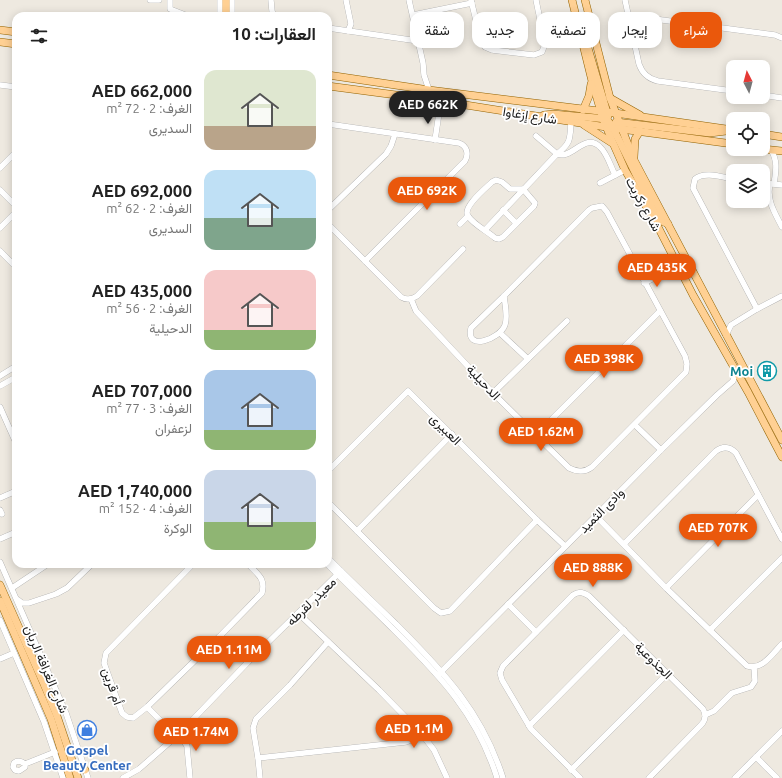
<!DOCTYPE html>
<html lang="ar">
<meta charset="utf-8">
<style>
body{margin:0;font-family:Ubuntu,Vazirmatn,sans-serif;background:#f2f2f2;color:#222;direction:rtl;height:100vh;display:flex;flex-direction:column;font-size:15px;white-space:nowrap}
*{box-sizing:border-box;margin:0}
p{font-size:13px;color:#767676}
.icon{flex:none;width:22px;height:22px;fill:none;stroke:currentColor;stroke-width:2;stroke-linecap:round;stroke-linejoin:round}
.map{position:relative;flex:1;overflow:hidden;direction:ltr}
.sheet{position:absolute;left:12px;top:12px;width:320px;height:556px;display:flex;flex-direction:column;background:#fff;border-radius:12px;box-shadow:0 2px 10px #0003;direction:rtl}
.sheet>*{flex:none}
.banner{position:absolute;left:344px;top:12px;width:378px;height:36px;direction:rtl;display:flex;gap:8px}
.needle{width:26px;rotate:354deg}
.controls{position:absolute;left:726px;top:60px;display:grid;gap:8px}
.controls a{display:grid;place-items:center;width:44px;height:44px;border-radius:8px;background:#fff;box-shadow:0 2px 10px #0003;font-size:20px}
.price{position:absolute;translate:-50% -34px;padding:0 9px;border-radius:14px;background:#ea580c;color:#fff;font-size:13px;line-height:26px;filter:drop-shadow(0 1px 2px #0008)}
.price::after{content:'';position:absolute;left:50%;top:24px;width:12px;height:9px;margin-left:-6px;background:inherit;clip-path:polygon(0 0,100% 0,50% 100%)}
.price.active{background:#222;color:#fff}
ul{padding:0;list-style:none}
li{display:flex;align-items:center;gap:12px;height:100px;padding:0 16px}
li span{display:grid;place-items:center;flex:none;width:112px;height:80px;border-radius:12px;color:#555}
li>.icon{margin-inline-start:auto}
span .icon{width:48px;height:48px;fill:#fffc;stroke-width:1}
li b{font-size:17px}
h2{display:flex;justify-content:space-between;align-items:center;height:48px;padding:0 16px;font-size:17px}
.pill{padding:0 14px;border-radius:12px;background:#fff;box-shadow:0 2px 10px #0003;font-size:14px;line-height:36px}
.pill.active{background:#ea580c;color:#fff}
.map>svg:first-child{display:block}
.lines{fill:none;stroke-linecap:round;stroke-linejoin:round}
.minor-casing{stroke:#a2a2a2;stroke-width:6}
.major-casing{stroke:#926200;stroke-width:8}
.minor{stroke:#fff;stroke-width:5.5}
.major{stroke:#ffd093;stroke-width:7}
.labels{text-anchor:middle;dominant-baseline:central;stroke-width:3.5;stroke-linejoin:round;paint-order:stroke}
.street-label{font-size:13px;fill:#1b1b1b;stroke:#fff}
.culture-label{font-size:13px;font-weight:bold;fill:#0d838f;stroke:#fff;text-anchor:end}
.shop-label{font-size:13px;font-weight:bold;fill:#366cbe;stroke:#fff}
</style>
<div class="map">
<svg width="782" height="778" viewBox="0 0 782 778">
<rect width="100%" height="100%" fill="#eee9e0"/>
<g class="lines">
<defs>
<g id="minor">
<path d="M150 0H159"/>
<path d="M170 0V9L188 16"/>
<path d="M220 0V16"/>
<path d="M232 0V16"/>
<path d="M271 0 272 11 274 16"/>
<path d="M346 0 351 24 348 31"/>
<path d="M409 0 423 63 424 75 429 90"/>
<path d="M471 0 481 41 485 47 492 50 534 55 542 52 545 44 536 0"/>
<path d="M625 0 639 64C642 73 649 79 658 81L733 91"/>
<path d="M413 15 472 3"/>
<path d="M629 18H647L775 35 782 38"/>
<path d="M328 28 418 41"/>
<path d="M0 85 16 87"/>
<path d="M763 95 782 98"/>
<path d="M434 100 439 113 435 140"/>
<path d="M328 124 459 143C467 146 469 154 465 161L365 261"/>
<path d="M536 136 557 154C572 160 585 132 600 147 607 153 611 167 615 175"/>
<path d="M771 150C778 161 776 171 774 184"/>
<path d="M0 168 16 152"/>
<path d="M733 179C722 177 704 171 695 179L693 188 757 309"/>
<path d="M496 180 502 182 510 189H523L535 203 534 206 503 237 499 239 495 238C487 231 474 225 468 216 462 207 486 188 492 182Z"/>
<path d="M600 183 625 170"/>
<path d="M763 183 782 185"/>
<path d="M770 184C766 200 775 213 782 227"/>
<path d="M0 190 16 206"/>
<path d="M328 210 386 154 391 146 395 134"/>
<path d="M503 210 516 223"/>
<path d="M328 224 401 297C406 300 411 300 417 296L463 249"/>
<path d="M460 224 468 216"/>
<path d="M0 228 16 212"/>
<path d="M485 230 557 154C571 143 570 139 571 122"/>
<path d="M0 251 16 267"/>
<path d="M644 283 670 270 680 269"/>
<path d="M504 296C505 305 508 316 505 325 500 339 465 352 471 328Z"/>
<path d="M411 299 416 311 493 393 569 468C577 472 584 473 592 467L686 372 687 364 685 356 607 212 602 206 592 208 589 210 504 296"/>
<path d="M500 333 528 359"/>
<path d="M726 335 731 325 757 309 782 296"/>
<path d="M0 376 16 366"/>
<path d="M0 386 16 377"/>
<path d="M493 393 567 321"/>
<path d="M0 407 16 443"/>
<path d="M635 425 661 450"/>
<path d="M536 435 660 311"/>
<path d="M328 471 408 391 537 520 565 546"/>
<path d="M0 498 16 491"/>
<path d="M328 502 434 608 441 613 450 611 537 520"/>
<path d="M0 510 2 514"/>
<path d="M596 516 666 588 747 666C762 671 773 653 782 644"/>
<path d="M357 531 452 434"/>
<path d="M0 539 16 532"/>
<path d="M624 544 716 451C723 446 730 447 736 453L782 539"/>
<path d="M328 558C350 580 373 602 396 624 444 672 482 712 503 778"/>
<path d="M0 562 66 713 88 778"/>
<path d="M193 564 106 653 104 663 122 713 127 717 133 718 147 707 219 637 262 593C266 578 257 574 248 564"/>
<path d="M327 564C349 586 372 608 394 630 440 676 477 714 497 778"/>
<path d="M12 588 48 564"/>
<path d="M666 588 758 495"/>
<path d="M18 600 22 603H29L56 594 67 588 92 564"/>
<path d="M508 604 536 632"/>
<path d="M298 613 379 690 421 733 434 750 447 778"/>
<path d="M0 620 44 722 63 778"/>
<path d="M710 630 782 558"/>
<path d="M219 637 248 662"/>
<path d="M0 659 14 653"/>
<path d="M438 675 661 450 717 395 733 381 736 371"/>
<path d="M147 707 164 724"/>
<path d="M705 715 714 711 732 693 751 687 755 681 754 667"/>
<path d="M529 726 624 630"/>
<path d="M179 734 187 746 190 778"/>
<path d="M400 742 407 737 415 727"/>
<path d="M756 757 777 778"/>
<path d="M258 758 406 742 411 740 421 733"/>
<path d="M25 764V767L19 771 15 770 13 767 14 763C18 760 21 761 25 764L55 752"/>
<path d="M571 770 667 674"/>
<path d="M123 778 139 769 179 734 248 662 341 571"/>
<path d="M260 778 258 758 253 728 256 719 290 685 328 642"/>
<path d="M580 778 531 729 502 680 500 673 503 666 573 595C579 591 583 592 589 596L703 709C706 714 706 720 701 725L649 778"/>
<path d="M735 778 782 731"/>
</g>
<g id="major">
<path d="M226 0V16"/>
<path d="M572 0 592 81 603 119 613 143 625 170 656 223 693 295 748 392 782 457"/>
<path d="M585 0 610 98 634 160 782 440"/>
<path d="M0 30 16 32"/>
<path d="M585 38 608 116"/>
<path d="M0 42 16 44"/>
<path d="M328 75 429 90 615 113 733 130"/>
<path d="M328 86 434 100 606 127 733 144"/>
<path d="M610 98 640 115"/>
<path d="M583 110 589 96 591 84"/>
<path d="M544 115 553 114 607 119"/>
<path d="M603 115 612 126 656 215 662 221 668 224"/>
<path d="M616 122 710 133 726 131"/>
<path d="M584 125 612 143"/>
<path d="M763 134 782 137"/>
<path d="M763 149 782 151"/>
<path d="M634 157 635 139 640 131"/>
<path d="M0 585 43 682 57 716 78 778"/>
<path d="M0 601 51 719 70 778"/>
<path d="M74 766 85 770"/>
</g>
</defs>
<use href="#minor" class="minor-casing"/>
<use href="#major" class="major-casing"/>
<use href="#minor" class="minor"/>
<use href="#major" class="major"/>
</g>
<defs>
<symbol id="building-ring" viewBox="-11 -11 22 22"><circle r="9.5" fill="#fff" stroke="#0f9aa8" stroke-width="1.5"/><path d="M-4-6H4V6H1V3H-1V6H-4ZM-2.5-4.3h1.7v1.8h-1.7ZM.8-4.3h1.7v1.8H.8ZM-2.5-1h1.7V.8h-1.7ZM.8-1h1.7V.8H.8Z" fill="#0f9aa8"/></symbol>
<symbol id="shop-ring" viewBox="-11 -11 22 22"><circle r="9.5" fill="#fff" stroke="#3f7fe0" stroke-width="1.5"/><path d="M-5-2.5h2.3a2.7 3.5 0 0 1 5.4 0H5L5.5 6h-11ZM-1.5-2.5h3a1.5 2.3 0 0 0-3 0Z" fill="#3f7fe0"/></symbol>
</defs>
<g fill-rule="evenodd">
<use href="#building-ring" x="756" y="360" width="22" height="22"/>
<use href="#shop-ring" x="76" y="719" width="22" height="22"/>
</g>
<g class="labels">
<g class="street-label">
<text transform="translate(530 115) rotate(9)">شارع إزغاوا</text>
<text transform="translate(644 204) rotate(61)">شارع زكريت</text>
<text transform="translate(484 382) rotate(47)">الدحيلية</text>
<text transform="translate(446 429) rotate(45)">العبيرى</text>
<text transform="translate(601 510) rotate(-45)">وادى الثميد</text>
<text transform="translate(311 601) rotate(-44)">معيذر لقرطه</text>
<text transform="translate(654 660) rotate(45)">الجذوعية</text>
<text transform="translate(47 669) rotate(67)">شارع الغرافة الريان</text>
<text transform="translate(113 686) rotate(71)">أم قرين</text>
</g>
<g class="culture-label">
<text x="753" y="371">Moi</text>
</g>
<g class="shop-label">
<text x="87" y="750">Gospel<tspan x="87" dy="15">Beauty Center</tspan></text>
</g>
</g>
</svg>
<div class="controls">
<a><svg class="needle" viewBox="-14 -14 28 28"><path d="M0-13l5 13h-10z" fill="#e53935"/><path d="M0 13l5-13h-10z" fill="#767676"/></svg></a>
<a><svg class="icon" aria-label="locate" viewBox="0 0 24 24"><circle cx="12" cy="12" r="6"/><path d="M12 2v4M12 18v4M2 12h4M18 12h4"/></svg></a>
<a><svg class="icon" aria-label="layers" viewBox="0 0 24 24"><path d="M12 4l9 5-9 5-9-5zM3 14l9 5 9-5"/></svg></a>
</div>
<b class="price active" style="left:428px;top:125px">AED 662K</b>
<b class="price" style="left:427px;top:211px">AED 692K</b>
<b class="price" style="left:657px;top:288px">AED 435K</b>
<b class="price" style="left:604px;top:379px">AED 398K</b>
<b class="price" style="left:541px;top:452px">AED 1.62M</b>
<b class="price" style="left:718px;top:548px">AED 707K</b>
<b class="price" style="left:593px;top:588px">AED 888K</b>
<b class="price" style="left:229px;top:670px">AED 1.11M</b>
<b class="price" style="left:414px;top:749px">AED 1.1M</b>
<b class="price" style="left:196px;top:752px">AED 1.74M</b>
<div class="banner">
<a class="pill active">شراء</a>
<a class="pill">إيجار</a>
<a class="pill">تصفية</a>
<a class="pill">جديد</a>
<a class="pill">شقة</a>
</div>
<section class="sheet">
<h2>العقارات: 10<svg class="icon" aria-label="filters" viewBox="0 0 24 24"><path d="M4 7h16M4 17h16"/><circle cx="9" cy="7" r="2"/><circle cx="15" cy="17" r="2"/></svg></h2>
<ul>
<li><span style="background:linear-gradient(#dfe7d0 70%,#b9a48a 0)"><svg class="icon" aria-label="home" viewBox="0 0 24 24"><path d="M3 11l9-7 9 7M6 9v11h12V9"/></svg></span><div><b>AED 662,000</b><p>الغرف: 2 · 72 m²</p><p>السديرى</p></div></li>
<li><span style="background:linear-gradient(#bfe0f5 60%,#7fa58c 0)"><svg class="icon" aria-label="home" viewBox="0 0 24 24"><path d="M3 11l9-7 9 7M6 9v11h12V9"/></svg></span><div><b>AED 692,000</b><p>الغرف: 2 · 62 m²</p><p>السديرى</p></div></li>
<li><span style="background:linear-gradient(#f6c9c9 75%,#8fb573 0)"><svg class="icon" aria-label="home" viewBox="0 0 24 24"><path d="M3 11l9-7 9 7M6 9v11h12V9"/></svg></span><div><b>AED 435,000</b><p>الغرف: 2 · 56 m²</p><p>الدحيلية</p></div></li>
<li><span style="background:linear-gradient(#a9c7e8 75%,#8fb573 0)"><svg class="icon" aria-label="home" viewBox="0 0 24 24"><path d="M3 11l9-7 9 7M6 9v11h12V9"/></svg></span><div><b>AED 707,000</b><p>الغرف: 3 · 77 m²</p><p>لزعفران</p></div></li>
<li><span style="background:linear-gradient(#c9d6e8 65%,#8fb573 0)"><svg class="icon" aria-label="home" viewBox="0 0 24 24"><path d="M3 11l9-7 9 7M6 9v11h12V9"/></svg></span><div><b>AED 1,740,000</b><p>الغرف: 4 · 152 m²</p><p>الوكرة</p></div></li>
</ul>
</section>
</div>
